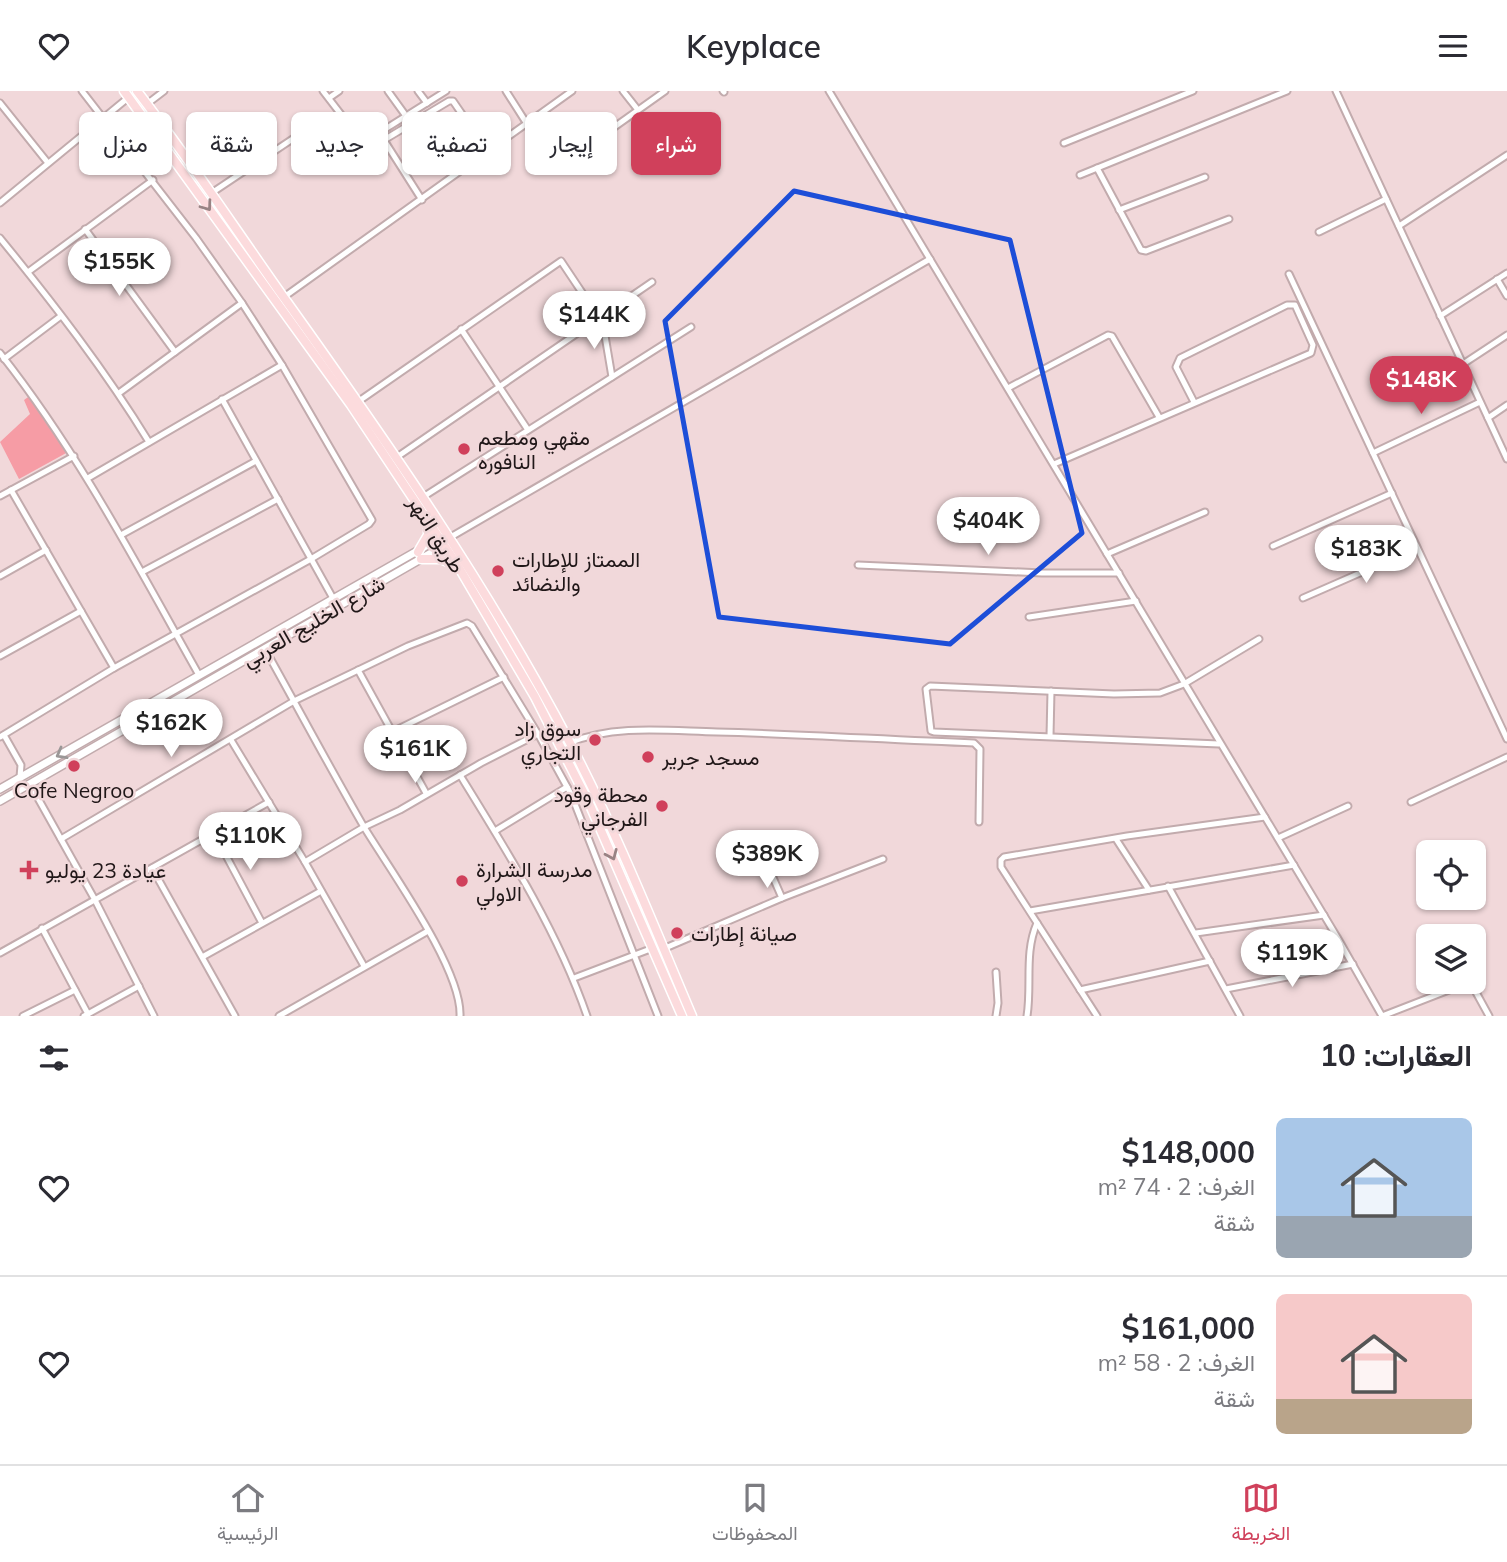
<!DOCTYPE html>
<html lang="ar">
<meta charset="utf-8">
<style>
body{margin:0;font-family:Mulish,Vazirmatn,sans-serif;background:#f2f2f3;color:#2b2b33;direction:rtl;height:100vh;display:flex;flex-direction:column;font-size:26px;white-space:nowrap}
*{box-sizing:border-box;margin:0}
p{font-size:23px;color:#7c7c81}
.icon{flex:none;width:38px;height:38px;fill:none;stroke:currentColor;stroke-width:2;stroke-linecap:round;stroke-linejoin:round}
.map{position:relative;height:925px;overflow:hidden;direction:ltr}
.sheet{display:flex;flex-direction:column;background:#fff;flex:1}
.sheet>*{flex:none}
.hud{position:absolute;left:21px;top:21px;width:700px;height:63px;direction:rtl;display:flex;gap:14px}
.controls{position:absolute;left:1416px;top:749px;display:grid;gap:14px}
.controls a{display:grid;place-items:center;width:70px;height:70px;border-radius:10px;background:#fff;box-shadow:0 2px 5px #0004;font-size:35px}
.price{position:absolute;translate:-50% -60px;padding:0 16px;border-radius:24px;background:#fff;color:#222;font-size:23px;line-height:46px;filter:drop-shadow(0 2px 4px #0008)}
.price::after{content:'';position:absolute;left:50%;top:42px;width:21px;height:16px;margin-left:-10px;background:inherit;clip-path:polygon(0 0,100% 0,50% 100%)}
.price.current{background:#d0405b;color:#fff}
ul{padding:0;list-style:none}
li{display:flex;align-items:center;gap:21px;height:175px;padding:0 35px}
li+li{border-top:2px solid #e1e1e2}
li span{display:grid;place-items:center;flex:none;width:196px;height:140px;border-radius:10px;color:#555}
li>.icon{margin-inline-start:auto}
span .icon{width:84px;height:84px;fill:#fffc;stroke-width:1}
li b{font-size:30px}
h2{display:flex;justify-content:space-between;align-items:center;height:84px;padding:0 35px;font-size:30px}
.pill{padding:0 24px;border-radius:10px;background:#fff;box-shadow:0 2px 5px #0004;font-size:24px;line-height:63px}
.pill.current{background:#d0405b;color:#fff}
header{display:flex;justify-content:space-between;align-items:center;height:91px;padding:0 35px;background:#fff;font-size:32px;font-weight:600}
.menu{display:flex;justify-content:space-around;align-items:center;height:98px;border-top:2px solid #e1e1e2;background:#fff;font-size:19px;color:#7c7c81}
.menu a{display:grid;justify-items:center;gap:4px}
.menu .current{color:#d0405b}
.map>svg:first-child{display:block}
.green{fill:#f69ca5}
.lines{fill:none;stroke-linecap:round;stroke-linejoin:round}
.minor-casing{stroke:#c2abad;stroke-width:9}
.secondary-casing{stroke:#c2abad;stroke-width:10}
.primary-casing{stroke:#fff;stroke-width:11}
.minor{stroke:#fff;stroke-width:5}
.secondary{stroke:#fff;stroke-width:7}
.primary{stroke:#fcdbdd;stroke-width:8}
.oneway{stroke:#998384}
.oneway2{stroke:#9b9797}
.marked{fill:none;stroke:#1d4ed8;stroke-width:5;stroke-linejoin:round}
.poi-dot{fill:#d0405b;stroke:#f1d8da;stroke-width:2.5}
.labels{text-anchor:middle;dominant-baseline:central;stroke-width:5;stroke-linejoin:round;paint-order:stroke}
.poi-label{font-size:21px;fill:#201718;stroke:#f1d8da;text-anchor:start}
.street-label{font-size:21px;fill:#201718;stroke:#f1d8da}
</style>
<header><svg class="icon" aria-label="menu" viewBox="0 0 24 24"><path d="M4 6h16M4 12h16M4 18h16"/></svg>Keyplace<svg class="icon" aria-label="heart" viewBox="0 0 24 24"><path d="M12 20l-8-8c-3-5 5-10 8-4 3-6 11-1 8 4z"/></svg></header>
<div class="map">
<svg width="1507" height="925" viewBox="0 0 1507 925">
<rect width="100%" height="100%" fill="#f1d8da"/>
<path class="green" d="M31 304 68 361 19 388 0 351 30 323 24 309Z"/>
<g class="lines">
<defs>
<g id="minor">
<path d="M323 0 363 52 446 0"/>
<path d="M388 0 406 25"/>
<path d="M418 0 427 12"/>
<path d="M506 0 527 33"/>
<path d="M623 0 638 19"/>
<path d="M723 0 724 1"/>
<path d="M829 0 1337 846 1382 925"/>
<path d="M1336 0 1507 368"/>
<path d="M329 7 339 0"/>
<path d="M0 12 48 72"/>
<path d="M147 13 164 0"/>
<path d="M543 22 575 64 665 0"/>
<path d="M382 46 422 109"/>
<path d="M384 49 449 10H453L488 61"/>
<path d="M1064 52 1193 0"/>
<path d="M1097 77 1141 159 1146 160 1229 128"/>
<path d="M1080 84 1287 0"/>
<path d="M210 103 300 43"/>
<path d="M0 112 129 6"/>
<path d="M1119 119 1205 86"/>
<path d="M1399 135 1507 64"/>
<path d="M85 138 175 261"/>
<path d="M1319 141 1386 108"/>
<path d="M0 147C53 212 105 279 149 351"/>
<path d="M28 181 153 89"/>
<path d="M1289 183 1507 648"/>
<path d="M1497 188 1507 205"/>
<path d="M284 206 572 0"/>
<path d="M1440 225 1507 182"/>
<path d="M461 238 528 339"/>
<path d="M0 262C79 362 137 474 199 584"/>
<path d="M4 268 61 225"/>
<path d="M1463 273 1507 244"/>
<path d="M1008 297 1108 244 1112 245 1159 326"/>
<path d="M119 302 242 212"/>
<path d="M222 308 334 509"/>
<path d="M359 310 561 170 603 233 612 286"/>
<path d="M1488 327 1507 314"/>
<path d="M1373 362 1480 311"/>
<path d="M397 366 652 191"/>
<path d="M1054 373 1311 262 1313 254 1295 214H1287L1180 267 1176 276 1194 311"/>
<path d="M88 387 282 274"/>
<path d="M11 399 114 577"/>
<path d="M0 405 74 365"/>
<path d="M423 406 691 236"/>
<path d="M121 444 256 370"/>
<path d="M449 447 930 168"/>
<path d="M1273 455 1392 402"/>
<path d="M1107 463 1205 421"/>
<path d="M858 474 1042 482H1119"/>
<path d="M142 481 278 408"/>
<path d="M0 485 46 459"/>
<path d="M1303 507 1417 457"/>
<path d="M1029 526 1136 510"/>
<path d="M265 558C298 617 330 677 364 736 390 779 462 878 460 925"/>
<path d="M0 565 81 520"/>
<path d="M358 579 426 702"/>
<path d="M392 641 504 586"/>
<path d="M4 644 21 674 20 686"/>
<path d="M1050 645 1051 600"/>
<path d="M0 646 114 577 311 468 369 433 372 429 282 274 242 212 196 147 82 0"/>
<path d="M231 649 305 771 364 875"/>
<path d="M569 652C615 633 669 640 717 641 803 643 889 649 974 652L980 658 979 731"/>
<path d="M1219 653 934 641 931 640 926 598 930 595 1114 603 1160 602 1184 593 1259 548"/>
<path d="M460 684C507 760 558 841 587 925"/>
<path d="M30 693 95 809 154 925"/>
<path d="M1411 711 1507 666"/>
<path d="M495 740 567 696"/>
<path d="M214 742 262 832"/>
<path d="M1278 747 1348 715"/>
<path d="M61 748 294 610 408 555 467 532 472 535 538 643 571 703 658 925"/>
<path d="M1116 748 1149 799"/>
<path d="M305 771 364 736 400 719 481 672 538 643"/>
<path d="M768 775 782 807"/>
<path d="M152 777 235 925"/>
<path d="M1168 795 1240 925"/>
<path d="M1030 820 1294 774"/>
<path d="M42 837 88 923 84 925"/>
<path d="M1196 842 1324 824"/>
<path d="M663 858 782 807 883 768"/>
<path d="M0 862 269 711"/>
<path d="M204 865 321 800"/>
<path d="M574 887 653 857"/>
<path d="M1226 898 1353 873"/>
<path d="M1080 899 1210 870"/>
<path d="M88 923 139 895"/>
<path d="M23 925 75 899"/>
<path d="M279 925 428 840"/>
<path d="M996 925 998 912 996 881"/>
<path d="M1027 925C1032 894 1024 862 1037 832"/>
<path d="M1097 925 1001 776V769L1004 766 1127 745 1265 726"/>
<path d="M1382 925 1467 892 1472 894 1489 925"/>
</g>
<g id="secondary">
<path d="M0 698 440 447"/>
<path d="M0 710 445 454"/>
</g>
<g id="primary">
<path d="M124 0 351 314 458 475 535 606 589 712 682 925"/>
<path d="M137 0C188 66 234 136 282 204 385 348 487 494 570 652 616 740 653 833 692 925"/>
<path d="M418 461 428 444V431"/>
<path d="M421 468H440L455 474"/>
</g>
</defs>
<use href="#minor" class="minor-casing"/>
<use href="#secondary" class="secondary-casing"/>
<use href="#primary" class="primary-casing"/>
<use href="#minor" class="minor"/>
<use href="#secondary" class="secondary"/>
<use href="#primary" class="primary"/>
</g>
<defs><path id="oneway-chevron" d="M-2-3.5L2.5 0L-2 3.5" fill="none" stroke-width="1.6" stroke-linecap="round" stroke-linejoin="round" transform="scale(1.75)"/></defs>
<g class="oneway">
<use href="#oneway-chevron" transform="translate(207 115) rotate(54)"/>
<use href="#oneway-chevron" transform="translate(612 764) rotate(66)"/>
</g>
<use class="oneway2" href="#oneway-chevron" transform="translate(61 663) rotate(151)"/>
<path class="marked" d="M794 100 1010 149 1082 442 950 553 719 526 665 230Z"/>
<g class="poi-dot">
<circle cx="464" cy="358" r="7"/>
<circle cx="498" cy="480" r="7"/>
<circle cx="595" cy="649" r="7"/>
<circle cx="648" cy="666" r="7"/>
<circle cx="74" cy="675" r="7"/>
<circle cx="662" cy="715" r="7"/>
<path d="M25.5 768.5h7v7h7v7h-7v7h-7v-7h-7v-7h7z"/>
<circle cx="462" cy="790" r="7"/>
<circle cx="677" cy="842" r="7"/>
</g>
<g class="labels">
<g class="poi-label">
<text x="478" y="346">مقهي ومطعم<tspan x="478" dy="24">النافوره</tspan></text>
<text x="512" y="468">الممتاز للإطارات<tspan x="512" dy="24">والنضائد</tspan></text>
<text x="581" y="637" text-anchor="end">سوق زاد<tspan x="581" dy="24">التجاري</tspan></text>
<text x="662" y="666">مسجد جرير</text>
<text x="74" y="699" text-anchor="middle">Cofe Negroo</text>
<text x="648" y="703" text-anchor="end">محطة وقود<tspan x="648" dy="24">الفرجاني</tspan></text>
<text x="476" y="778">مدرسة الشرارة<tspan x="476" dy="24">الاولي</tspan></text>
<text x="45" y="779">عيادة 23 يوليو</text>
<text x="691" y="842">صيانة إطارات</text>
</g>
<g class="street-label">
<text transform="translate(437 443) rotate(58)">طريق النهر</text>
<text transform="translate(313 530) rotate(-30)">شارع الخليج العربي</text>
</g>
</g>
</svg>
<div class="controls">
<a><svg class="icon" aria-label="locate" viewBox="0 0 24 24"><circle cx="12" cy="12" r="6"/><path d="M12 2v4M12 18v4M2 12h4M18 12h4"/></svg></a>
<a><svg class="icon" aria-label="layers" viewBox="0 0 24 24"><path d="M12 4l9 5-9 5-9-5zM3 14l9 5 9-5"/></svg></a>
</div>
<b class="price" style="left:119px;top:207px">$155K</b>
<b class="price" style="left:594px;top:260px">$144K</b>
<b class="price current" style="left:1421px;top:325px">$148K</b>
<b class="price" style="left:988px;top:466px">$404K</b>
<b class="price" style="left:1366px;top:494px">$183K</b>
<b class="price" style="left:171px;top:668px">$162K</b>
<b class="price" style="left:415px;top:694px">$161K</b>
<b class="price" style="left:250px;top:781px">$110K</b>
<b class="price" style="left:767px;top:799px">$389K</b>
<b class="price" style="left:1292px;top:898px">$119K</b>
<div class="hud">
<a class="pill current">شراء</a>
<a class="pill">إيجار</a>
<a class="pill">تصفية</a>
<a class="pill">جديد</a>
<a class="pill">شقة</a>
<a class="pill">منزل</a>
</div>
</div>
<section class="sheet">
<h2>العقارات: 10<svg class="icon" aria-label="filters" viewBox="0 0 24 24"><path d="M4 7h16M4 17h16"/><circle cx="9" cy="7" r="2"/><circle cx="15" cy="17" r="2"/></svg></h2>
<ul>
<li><span style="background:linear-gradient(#a9c7e8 70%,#9aa5b1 0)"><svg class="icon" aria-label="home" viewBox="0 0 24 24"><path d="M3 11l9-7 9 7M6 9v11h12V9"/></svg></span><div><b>$148,000</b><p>الغرف: 2 · 74 m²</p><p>شقة</p></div><svg class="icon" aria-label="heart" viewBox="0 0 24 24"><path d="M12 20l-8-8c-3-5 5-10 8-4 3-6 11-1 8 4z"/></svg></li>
<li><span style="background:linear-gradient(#f6c9c9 75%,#b9a48a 0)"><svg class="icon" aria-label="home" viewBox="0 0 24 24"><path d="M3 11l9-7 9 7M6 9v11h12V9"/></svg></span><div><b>$161,000</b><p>الغرف: 2 · 58 m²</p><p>شقة</p></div><svg class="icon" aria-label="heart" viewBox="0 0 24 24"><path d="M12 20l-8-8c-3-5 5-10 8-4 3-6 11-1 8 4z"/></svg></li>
</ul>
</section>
<nav class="menu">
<a class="current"><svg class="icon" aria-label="map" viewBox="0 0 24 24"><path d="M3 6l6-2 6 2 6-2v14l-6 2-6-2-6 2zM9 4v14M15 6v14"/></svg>الخريطة</a>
<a><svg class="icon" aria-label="saved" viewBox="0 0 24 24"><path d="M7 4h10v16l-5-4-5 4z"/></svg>المحفوظات</a>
<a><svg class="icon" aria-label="home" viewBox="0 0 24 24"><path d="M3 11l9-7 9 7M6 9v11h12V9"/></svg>الرئيسية</a>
</nav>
